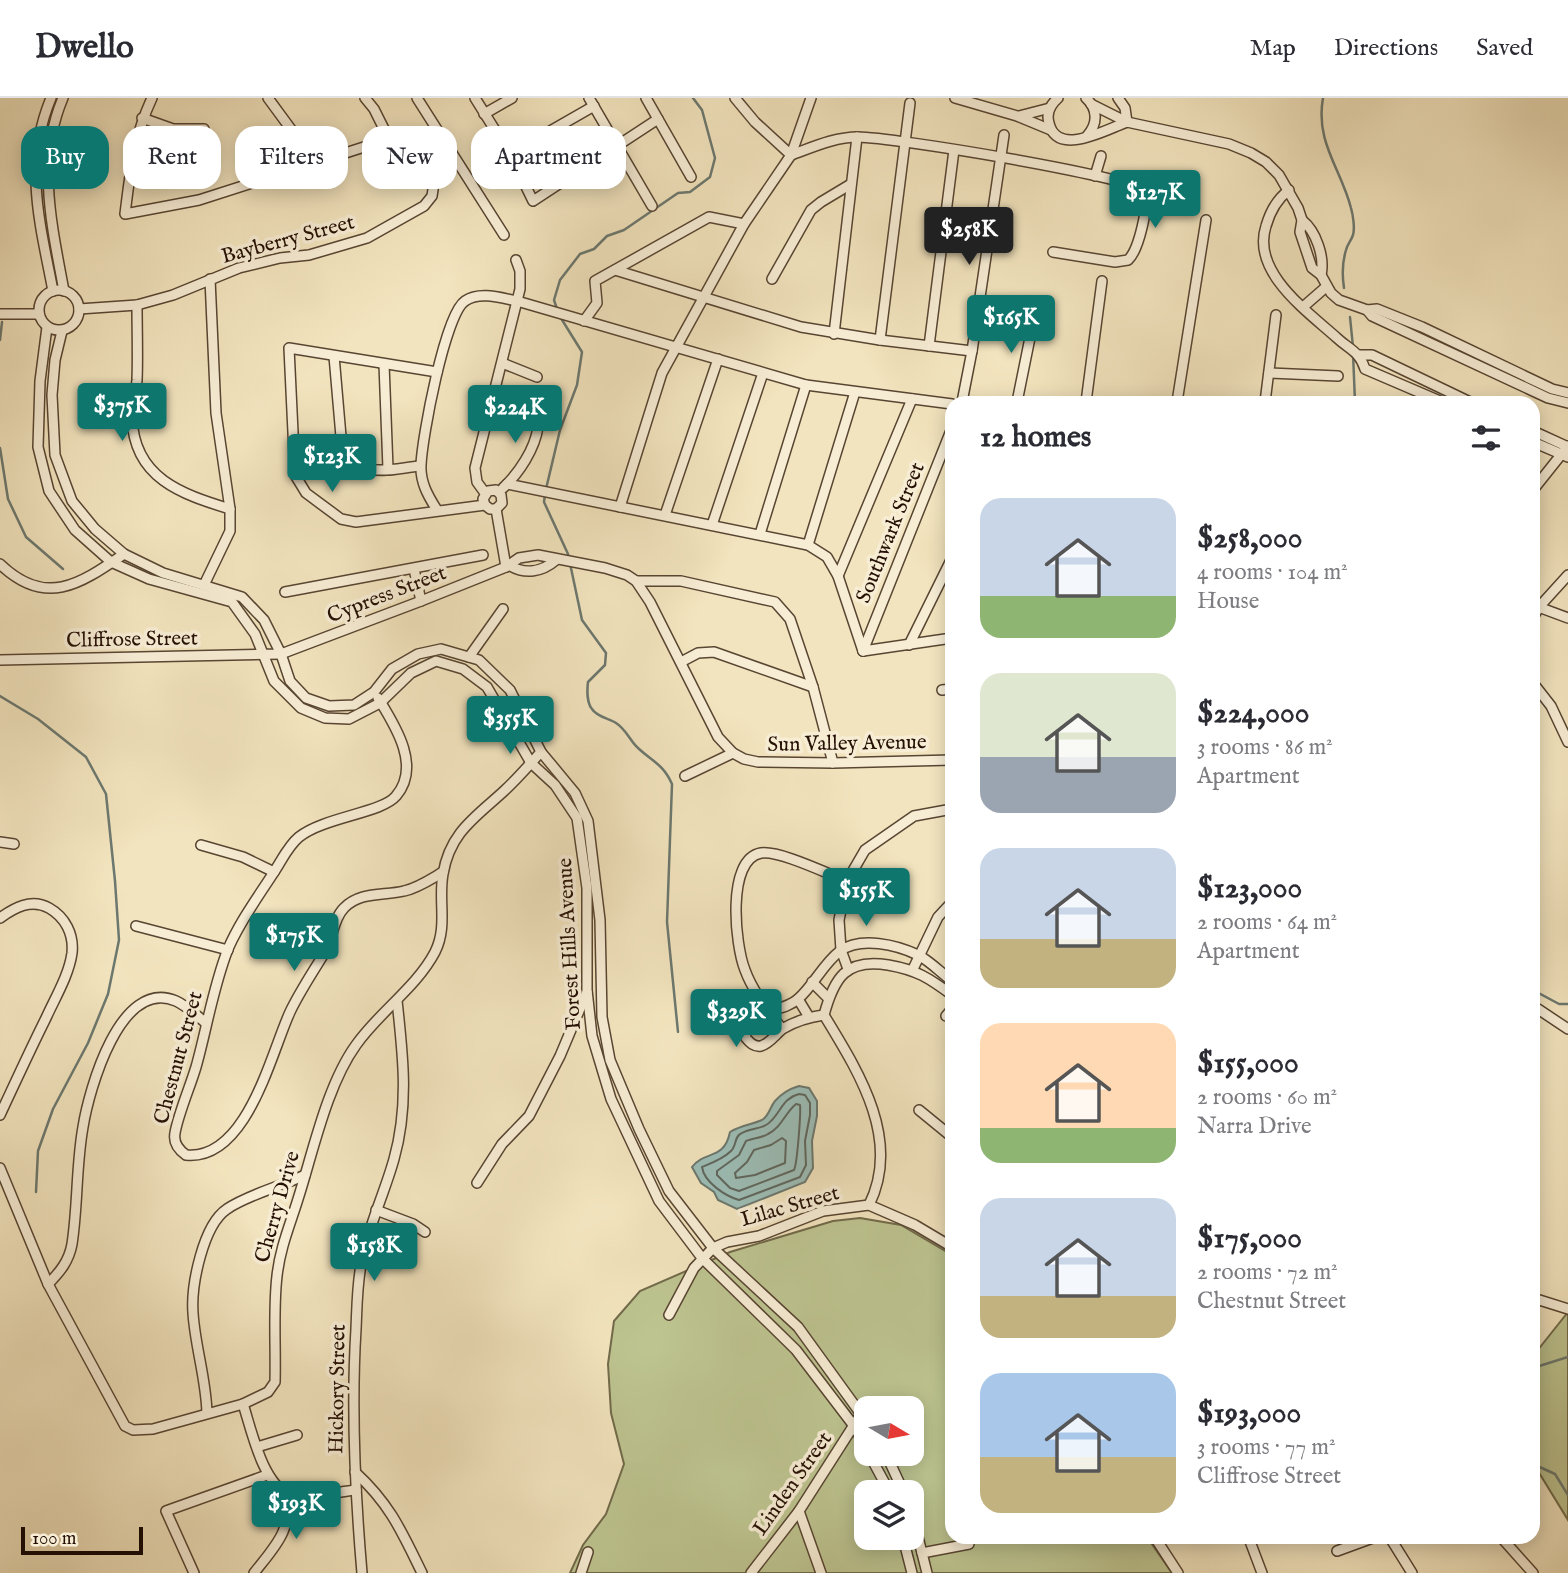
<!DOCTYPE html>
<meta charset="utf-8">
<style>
body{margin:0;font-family:"IM FELL English",serif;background:#f2f2f3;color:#2b2b33;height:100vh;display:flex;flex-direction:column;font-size:26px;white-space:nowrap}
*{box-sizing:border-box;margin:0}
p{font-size:23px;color:#7c7c81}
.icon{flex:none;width:38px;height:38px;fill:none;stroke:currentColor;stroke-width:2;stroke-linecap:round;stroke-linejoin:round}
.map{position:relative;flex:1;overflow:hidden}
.drawer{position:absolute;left:945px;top:298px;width:595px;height:1148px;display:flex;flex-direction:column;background:#fff;border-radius:21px;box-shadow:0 4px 18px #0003}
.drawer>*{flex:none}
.hud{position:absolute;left:21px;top:28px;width:665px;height:63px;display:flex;gap:14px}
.needle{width:46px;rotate:100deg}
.controls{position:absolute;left:854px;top:1298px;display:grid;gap:14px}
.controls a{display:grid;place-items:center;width:70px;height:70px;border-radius:14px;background:#fff;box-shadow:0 4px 18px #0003;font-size:35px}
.scale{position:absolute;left:21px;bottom:18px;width:122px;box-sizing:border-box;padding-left:7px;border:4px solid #251004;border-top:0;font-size:19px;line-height:24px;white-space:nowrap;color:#251004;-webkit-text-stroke:5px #f7edd5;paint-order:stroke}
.price{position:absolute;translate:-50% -60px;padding:0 16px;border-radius:7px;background:#0f766e;color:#fff;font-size:23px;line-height:46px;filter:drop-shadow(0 2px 4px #0008)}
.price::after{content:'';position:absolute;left:50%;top:42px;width:21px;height:16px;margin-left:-10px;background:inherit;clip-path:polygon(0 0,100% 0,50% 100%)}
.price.selected{background:#222;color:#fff}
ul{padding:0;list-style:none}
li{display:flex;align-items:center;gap:21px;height:175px;padding:0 35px}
li span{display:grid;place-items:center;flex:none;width:196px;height:140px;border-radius:21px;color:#555}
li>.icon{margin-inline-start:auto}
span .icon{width:84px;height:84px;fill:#fffc;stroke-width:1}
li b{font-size:30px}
h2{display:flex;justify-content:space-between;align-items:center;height:84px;padding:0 35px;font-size:30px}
.pill{padding:0 24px;border-radius:21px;background:#fff;box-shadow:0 4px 18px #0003;font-size:24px;line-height:63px}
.pill.selected{background:#0f766e;color:#fff}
header{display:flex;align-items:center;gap:42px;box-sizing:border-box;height:98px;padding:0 35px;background:#fff;border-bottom:2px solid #e1e1e2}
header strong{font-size:33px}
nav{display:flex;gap:38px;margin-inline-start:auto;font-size:24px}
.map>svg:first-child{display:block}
.green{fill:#bdc490;stroke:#716a4a;stroke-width:2;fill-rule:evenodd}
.water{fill:#9cbeb7;stroke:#6c786f;stroke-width:2}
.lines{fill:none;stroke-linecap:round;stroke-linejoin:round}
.shore{stroke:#60675e;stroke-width:2}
.stream{stroke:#6c786f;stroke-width:2.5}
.minor-casing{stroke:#584532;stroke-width:12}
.minor{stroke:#f7edd5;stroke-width:9}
.labels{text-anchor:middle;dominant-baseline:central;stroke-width:7;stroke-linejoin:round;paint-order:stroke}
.street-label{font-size:21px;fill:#251004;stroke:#f7edd5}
</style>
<header>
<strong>Dwello</strong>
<nav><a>Map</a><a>Directions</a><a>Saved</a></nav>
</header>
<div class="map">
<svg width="1568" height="1475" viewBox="0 0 1568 1475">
<rect width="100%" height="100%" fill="#f2e4be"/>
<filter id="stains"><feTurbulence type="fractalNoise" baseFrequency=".00286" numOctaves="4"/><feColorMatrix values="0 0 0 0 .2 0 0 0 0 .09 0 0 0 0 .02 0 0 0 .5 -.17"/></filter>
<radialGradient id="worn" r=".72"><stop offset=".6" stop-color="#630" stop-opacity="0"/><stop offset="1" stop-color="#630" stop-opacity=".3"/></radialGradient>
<g class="green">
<path d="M860 1120 901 1127 952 1157V1438L1147 1439 1172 1475H570L583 1447 606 1416 624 1366 611 1315 608 1266 614 1223 640 1193 730 1154 833 1123ZM866 1311H912V1356H866ZM866 1395H912V1440H866Z"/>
<path d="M1568 1214V1422L1533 1365V1258Z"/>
</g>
<path class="water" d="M799 988 809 990 817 1003V1018L812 1043 813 1070 805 1084 737 1111 718 1102 714 1094 701 1085 692 1069C705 1052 724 1063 730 1034 741 1027 751 1027 762 1022 769 1018 770 1009 775 1003 782 995 789 991 799 988Z"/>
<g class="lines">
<g class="shore">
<path d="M799 996 805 997 810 1005V1017L805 1043 806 1067 800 1079 739 1102C725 1098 704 1084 702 1069 712 1065 723 1061 731 1053 737 1047 734 1038 742 1035 752 1029 764 1032 772 1022 782 1011 784 1000 799 996Z"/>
<path d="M796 1006 800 1007C801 1016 797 1067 794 1072L739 1093 730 1090 717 1077V1073L739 1057 746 1043C753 1040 762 1040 768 1036 781 1030 785 1015 796 1006Z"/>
<path d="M782 1040 786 1043 785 1065 755 1077 736 1080 735 1075 747 1064 754 1052 771 1047Z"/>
</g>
<g class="stream">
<path d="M1323 0C1315 44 1341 71 1351 110 1353 117 1355 130 1353 137 1351 143 1347 147 1346 152 1342 165 1342 177 1344 190"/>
<path d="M557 211 554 202 560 182 580 156 594 151 607 138 624 132 678 95 690 94 710 79 715 60 702 12 693 0"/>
<path d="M1350 219 1353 249"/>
<path d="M0 242 2 224"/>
<path d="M1353 255 1355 304"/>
<path d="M0 350 8 401 26 439 63 471"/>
<path d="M546 391 560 332 577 287 582 254 559 217"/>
<path d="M545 397 544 404 568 456 582 522 606 555 605 567 588 584C587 592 587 605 592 611 597 619 608 620 616 625 626 631 630 643 638 650 653 664 663 666 672 686L667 824 678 934"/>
<path d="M0 598 38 621 86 659 106 696 115 783 119 842 108 896 88 945 53 1011 38 1053 36 1094"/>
<path d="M1533 892 1559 906H1568"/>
<path d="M1533 1270 1568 1259"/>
<path d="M1533 1366 1555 1376 1568 1397"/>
</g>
<defs>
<g id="minor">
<path d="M51 0C23 67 40 125 53 193"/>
<path d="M63 0C36 63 52 128 64 193"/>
<path d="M268 0 293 34 311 66"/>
<path d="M365 0 374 11 389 41"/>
<path d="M417 0 504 137"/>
<path d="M475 0 510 56 533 103 658 21"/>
<path d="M589 0 652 108"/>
<path d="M646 0 691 79"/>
<path d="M735 0 755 24 791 57"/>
<path d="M955 0 1017 18 1051 32"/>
<path d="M1058 0C1050 7 1046 15 1049 25 1057 60 1107 31 1127 24"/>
<path d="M1086 0C1098 11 1098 26 1087 38"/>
<path d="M1118 0 1125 10 1127 24"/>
<path d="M1091 6 1127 24 1229 46 1251 55 1266 64 1279 77 1298 110 1302 122 1300 134 1312 170 1321 177 1331 195 1339 202 1367 212 1372 218 1548 300 1568 305"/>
<path d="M484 16 512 0"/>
<path d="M1019 18 1050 10"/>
<path d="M142 20 173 31H204"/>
<path d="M510 56 594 8"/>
<path d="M791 57C813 49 835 39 858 39 891 39 1129 78 1145 93 1149 107 1139 152 1128 162L1115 164 1053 154"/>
<path d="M1095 78 1101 58"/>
<path d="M1289 92C1277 101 1270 114 1266 128 1251 174 1307 213 1337 240 1350 252 1359 253 1365 271L1442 304"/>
<path d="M1302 122C1316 133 1325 159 1321 177"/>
<path d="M615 172 801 229 880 242 972 253"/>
<path d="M772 181 811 112 821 104 851 86"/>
<circle cx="59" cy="212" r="20"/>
<path d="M137 207C137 232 138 258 137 282 136 295 131 308 132 320 134 380 181 396 230 411"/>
<path d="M1303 209 1326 189"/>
<path d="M79 211 137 207 173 197 239 170 280 160 309 157 367 140 424 108 432 98 434 85 432 69 425 56 413 46 389 41 199 102 125 116C130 75 134 38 152 0"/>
<path d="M1367 212 1377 211 1422 229 1552 291 1568 295"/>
<path d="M0 216H39"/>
<path d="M584 223 597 205 595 183 709 119 744 126"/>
<path d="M47 229 40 283 38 349 49 393 75 432 111 464 149 481 232 504 255 536 274 583 301 610 325 620 349 621 380 605 411 575 436 563 463 571 487 589 531 665 555 687 577 720 587 790V892L592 938 611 1001 659 1103 702 1160 796 1252 854 1328 866 1350"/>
<path d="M62 233 55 262 52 297 55 357 72 403 95 431 124 456 163 475 242 499 264 522 281 556 290 583 306 600 329 608 354 607 374 594 392 571 418 556 441 551 479 562 510 592 541 654 575 695 588 723 600 822 602 919 610 962 639 1031 669 1093 713 1150 798 1229 866 1323"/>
<path d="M834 236 857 39"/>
<path d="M880 242 910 5"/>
<path d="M929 248 954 52"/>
<path d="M1360 257H1372L1470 304"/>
<path d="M334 258 342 350C361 382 389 371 420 368"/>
<path d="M502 265 537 279"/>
<path d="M384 266 388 371"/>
<path d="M437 274 289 250 295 377 306 395 341 421 356 424 485 407 490 411H496L502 405 501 397 496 392 488 393 483 401 485 407"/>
<path d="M1269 275 1338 278"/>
<path d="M962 304 972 253 1004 37"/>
<path d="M1017 304 1035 215"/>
<path d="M1086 304 1102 183"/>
<path d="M1177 304 1206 122"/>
<path d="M1265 304 1276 217"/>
<path d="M490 316 531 324 538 329C535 351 519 375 503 390"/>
<path d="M1533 333 1568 349"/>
<path d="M1533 344 1568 359"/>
<path d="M507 386 808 447 827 459 838 478 863 553"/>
<path d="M1533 392 1568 348"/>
<path d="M485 395 477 384 475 370 520 191V173L516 162"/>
<path d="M620 409 662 275 744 126 791 57 811 0"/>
<path d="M496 411 506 469"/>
<path d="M437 412C428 398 420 384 421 367 422 340 445 216 465 203 480 193 501 200 517 203L806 287 952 306"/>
<path d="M665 417 718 261"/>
<path d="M712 427 763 275"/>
<path d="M760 436 806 287"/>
<path d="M808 447 855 294"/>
<path d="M0 466C46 510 80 486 124 456"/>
<path d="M509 467C525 477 542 474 556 462"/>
<path d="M414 471 421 503"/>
<path d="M838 478 912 301"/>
<path d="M636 483H681L775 504 790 521 813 589 833 665"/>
<path d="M204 487 230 433V411L216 315 210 181"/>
<path d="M285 494 483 457"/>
<path d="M1533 507 1568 520"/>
<path d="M1533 520 1539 509 1568 477"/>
<path d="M909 547 952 460"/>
<path d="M863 553 952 330"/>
<path d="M863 553 952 540"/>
<path d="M469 559 503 511"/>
<path d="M0 562 281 556 421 503 506 469 519 460 538 457 605 470 627 477 636 483 650 504 718 639 733 655 744 661 758 664 833 665 952 662"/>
<path d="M681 564 698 555 714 554 813 589"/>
<path d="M1533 585 1551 608 1568 644"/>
<path d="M942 592 952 591"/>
<path d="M378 600C394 626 422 668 396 698 382 715 324 719 299 739 288 748 282 762 274 774 258 799 240 823 228 851 213 889 207 930 196 969 190 989 178 1017 175 1035 173 1045 179 1052 186 1057 247 1063 271 955 290 914 300 893 313 874 325 854 333 840 333 821 344 810 360 793 384 798 404 793 418 790 431 781 443 774"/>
<path d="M685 678 733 655"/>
<path d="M0 744 14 746"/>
<path d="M201 747 243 759 274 774"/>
<path d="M0 820C14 810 31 800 49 810 65 819 74 836 72 855 69 877 55 900 46 920 30 952 15 985 0 1017"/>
<path d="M136 828 228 852"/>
<path d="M848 871 841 852 839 822 847 783 865 752 914 718 952 711"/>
<path d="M913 871 938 819 952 804"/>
<path d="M812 884 828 900"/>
<path d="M798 901 809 919"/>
<path d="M824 917C810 919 796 923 784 930 776 935 771 945 761 948 754 949 750 945 746 940L745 933C755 908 781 916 798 901 814 887 823 866 840 853 861 838 897 847 918 857 930 863 941 875 952 883"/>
<path d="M824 917C858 973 902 1041 869 1107"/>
<path d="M824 917C834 880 846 860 888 867 917 872 929 880 952 897"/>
<path d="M946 918 952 911"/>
<path d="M1533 918 1538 911 1568 931"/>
<path d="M782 931C768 912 753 894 745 872 735 847 726 761 761 755 779 752 828 776 847 783"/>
<path d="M919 1012 952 1039"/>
<path d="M0 1070 48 1186 125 1328 133 1332 153 1331 243 1306 268 1294 275 1284C276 1249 273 1211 277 1178 280 1150 290 1127 298 1101 313 1054 327 987 356 947 379 914 416 890 435 854 448 828 438 803 443 776 450 734 476 719 504 693 517 681 529 667 541 654"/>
<path d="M477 1085 502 1046 529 1018 560 958 587 894"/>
<path d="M376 1112 413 1126 425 1134"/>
<path d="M48 1186C60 1174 69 1163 72 1146 78 1107 76 1068 83 1029 89 992 120 879 176 903 187 908 197 918 206 925"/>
<path d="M1533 1200 1568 1211"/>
<path d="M669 1217 694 1170 713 1150 727 1144 759 1138 823 1113 869 1107 915 1127 952 1149"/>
<path d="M243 1306C251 1330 263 1389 290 1396 310 1401 336 1394 356 1392"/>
<path d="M207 1315C206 1280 195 1248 193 1215 191 1187 203 1127 227 1111 247 1097 282 1088 305 1077"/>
<path d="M257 1349 297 1337"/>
<path d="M869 1356 890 1395"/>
<path d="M886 1356 904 1395"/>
<path d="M355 1374C390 1406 402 1434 422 1475"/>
<path d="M799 1413 821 1475"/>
<path d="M912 1415 927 1475"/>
<path d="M1154 1438 1178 1475"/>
<path d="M1248 1438 1262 1475"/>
<path d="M1389 1438 1412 1475"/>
<path d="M1500 1438 1533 1475"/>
<path d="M903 1440 912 1475"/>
<path d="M1337 1453 1378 1438"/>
<path d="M922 1455 969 1446"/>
<path d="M194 1475 166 1413 267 1377"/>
<path d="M254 1475C276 1447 292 1433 287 1395"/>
<path d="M362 1475C355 1394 351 1312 356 1231 357 1210 357 1188 361 1167 367 1131 384 1097 394 1061 409 1008 403 957 397 903"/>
<path d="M581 1475 588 1454"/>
<path d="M751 1475 799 1413 861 1316"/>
</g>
</defs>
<use href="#minor" class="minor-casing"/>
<use href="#minor" class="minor"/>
</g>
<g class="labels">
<g class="street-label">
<text transform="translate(288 142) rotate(-15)">Bayberry Street</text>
<text transform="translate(891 435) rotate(-68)">Southwark Street</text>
<text transform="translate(387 497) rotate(-21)">Cypress Street</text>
<text transform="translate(132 542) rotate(-1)">Cliffrose Street</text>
<text transform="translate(847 646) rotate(-1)">Sun Valley Avenue</text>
<text transform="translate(570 846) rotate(-93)">Forest Hills Avenue</text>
<text transform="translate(179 960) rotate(-75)">Chestnut Street</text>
<text transform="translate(278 1109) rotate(-74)">Cherry Drive</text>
<text transform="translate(790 1109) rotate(-16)">Lilac Street</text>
<text transform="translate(338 1291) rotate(-89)">Hickory Street</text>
<text transform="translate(793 1386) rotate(-55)">Linden Street</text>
</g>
</g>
<rect width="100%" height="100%" filter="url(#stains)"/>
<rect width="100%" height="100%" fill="url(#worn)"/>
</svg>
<div class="controls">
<a><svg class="needle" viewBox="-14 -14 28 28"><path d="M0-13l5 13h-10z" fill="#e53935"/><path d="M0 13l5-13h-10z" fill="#7c7c81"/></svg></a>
<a><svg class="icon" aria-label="layers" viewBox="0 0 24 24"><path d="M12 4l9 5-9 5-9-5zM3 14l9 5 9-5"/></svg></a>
</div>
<div class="scale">100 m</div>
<b class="price" style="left:1155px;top:132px">$127K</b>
<b class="price selected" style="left:969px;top:169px">$258K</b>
<b class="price" style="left:1011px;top:257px">$165K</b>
<b class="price" style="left:122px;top:345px">$375K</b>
<b class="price" style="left:515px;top:347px">$224K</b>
<b class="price" style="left:332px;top:396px">$123K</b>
<b class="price" style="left:510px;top:658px">$355K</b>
<b class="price" style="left:866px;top:830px">$155K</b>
<b class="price" style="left:294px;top:875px">$175K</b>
<b class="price" style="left:736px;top:951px">$329K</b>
<b class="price" style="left:374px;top:1185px">$158K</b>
<b class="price" style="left:296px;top:1443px">$193K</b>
<div class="hud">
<a class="pill selected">Buy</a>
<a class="pill">Rent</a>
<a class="pill">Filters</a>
<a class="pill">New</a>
<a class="pill">Apartment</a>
</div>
<section class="drawer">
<h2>12 homes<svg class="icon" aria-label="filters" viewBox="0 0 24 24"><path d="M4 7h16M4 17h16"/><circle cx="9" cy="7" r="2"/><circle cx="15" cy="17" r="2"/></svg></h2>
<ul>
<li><span style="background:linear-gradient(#c9d6e8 70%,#8fb573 0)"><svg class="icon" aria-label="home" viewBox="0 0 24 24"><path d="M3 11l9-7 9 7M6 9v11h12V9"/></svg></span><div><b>$258,000</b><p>4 rooms · 104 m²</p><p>House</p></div></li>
<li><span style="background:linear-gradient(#dfe7d0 60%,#9aa5b1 0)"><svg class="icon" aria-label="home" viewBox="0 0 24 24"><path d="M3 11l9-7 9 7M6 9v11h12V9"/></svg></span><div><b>$224,000</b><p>3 rooms · 86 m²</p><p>Apartment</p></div></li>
<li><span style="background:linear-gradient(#c9d6e8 65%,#c2b280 0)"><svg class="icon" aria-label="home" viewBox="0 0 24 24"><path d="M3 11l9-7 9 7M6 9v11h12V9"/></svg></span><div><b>$123,000</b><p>2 rooms · 64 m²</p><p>Apartment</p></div></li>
<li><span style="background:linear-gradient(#ffd9b3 75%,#8fb573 0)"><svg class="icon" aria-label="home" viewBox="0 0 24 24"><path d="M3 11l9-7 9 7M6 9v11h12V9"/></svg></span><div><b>$155,000</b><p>2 rooms · 60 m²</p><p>Narra Drive</p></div></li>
<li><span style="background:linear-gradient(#c9d6e8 70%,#c2b280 0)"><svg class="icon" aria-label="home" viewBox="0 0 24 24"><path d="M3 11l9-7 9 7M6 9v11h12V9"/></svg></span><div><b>$175,000</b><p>2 rooms · 72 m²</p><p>Chestnut Street</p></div></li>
<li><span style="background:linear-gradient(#a9c7e8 60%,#c2b280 0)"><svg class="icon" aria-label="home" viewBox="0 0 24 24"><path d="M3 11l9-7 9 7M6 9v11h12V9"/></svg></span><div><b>$193,000</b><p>3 rooms · 77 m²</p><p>Cliffrose Street</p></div></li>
</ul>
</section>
</div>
